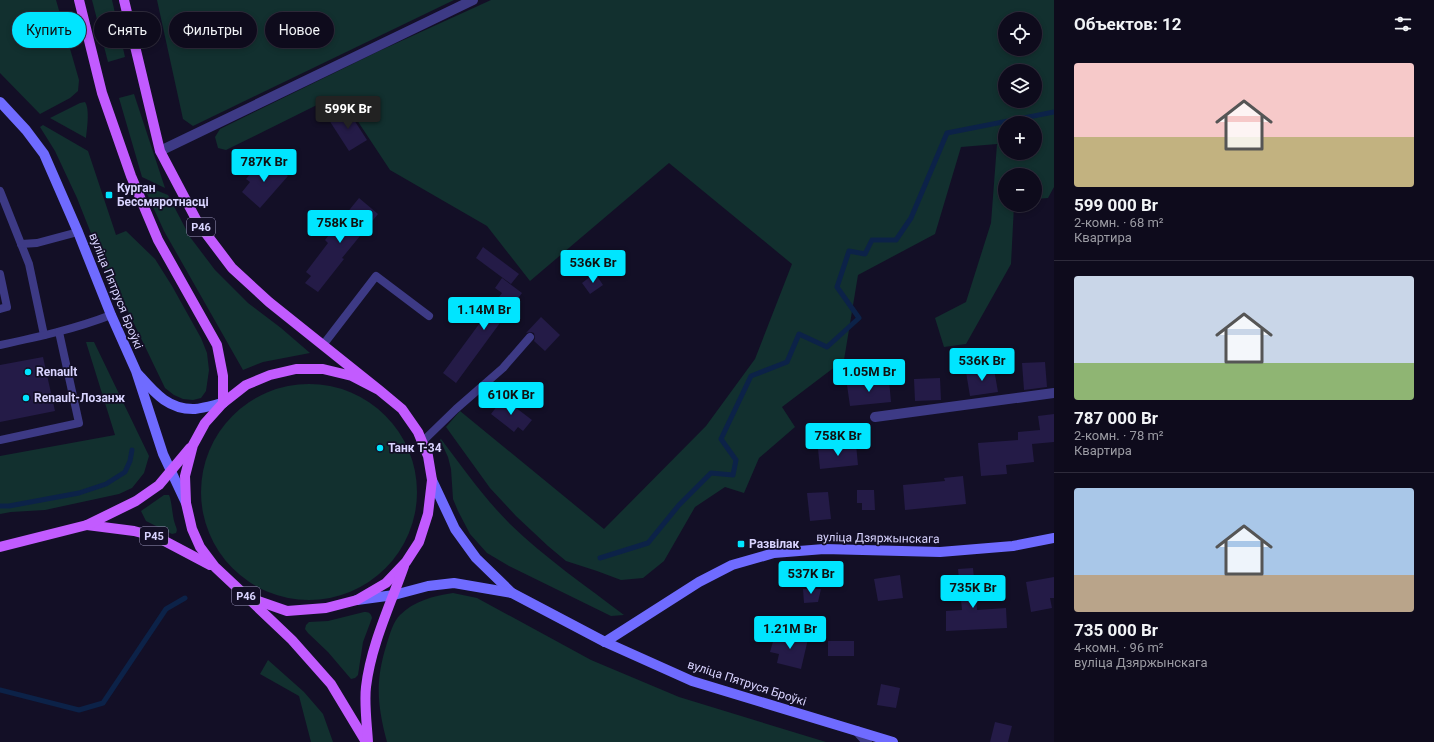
<!DOCTYPE html>
<html lang="ru">
<meta charset="utf-8">
<style>
body{margin:0;font-family:Roboto,sans-serif;background:#1c1929;color:#f1f3f6;height:100vh;display:flex;flex-direction:column;font-size:15px;white-space:nowrap}
*{box-sizing:border-box;margin:0}
p{font-size:13px;color:#9b9ba3}
.icon{flex:none;width:22px;height:22px;fill:none;stroke:currentColor;stroke-width:2;stroke-linecap:round;stroke-linejoin:round}
.map{position:relative;flex:1;overflow:hidden}
.drawer{display:flex;flex-direction:column;background:#0e0b1c;width:380px}
.drawer>*{flex:none}
.guide{position:absolute;left:12px;top:12px;width:380px;height:36px;display:flex;gap:8px}
.buttons{position:absolute;left:998px;top:12px;display:grid;gap:8px}
.buttons a{display:grid;place-items:center;width:44px;height:44px;border-radius:50%;background:#0e0b1c;box-shadow:0 2px 6px #0003,0 0 0 1px #2e2b3b;font-size:20px}
.price{position:absolute;translate:-50% -34px;padding:0 9px;border-radius:4px;background:#00e5ff;color:#111;font-size:13px;line-height:26px;filter:drop-shadow(0 1px 2px #0008)}
.price::after{content:'';position:absolute;left:50%;top:24px;width:12px;height:9px;margin-left:-6px;background:inherit;clip-path:polygon(0 0,100% 0,50% 100%)}
.price.selected{background:#222;color:#fff}
ul{padding:0;list-style:none}
li{display:grid;align-content:center;gap:8px;height:212px;padding:0 20px}
li+li{border-top:1px solid #2e2b3b}
li span{display:grid;place-items:center;height:124px;border-radius:4px;color:#555}
li>.icon{margin-inline-start:auto}
span .icon{width:72px;height:72px;fill:#fffc;stroke-width:1}
li b{font-size:17px}
h2{display:flex;justify-content:space-between;align-items:center;height:48px;padding:0 20px;font-size:17px}
.tag{padding:0 14px;border-radius:18px;background:#0e0b1c;box-shadow:0 2px 6px #0003,0 0 0 1px #2e2b3b;font-size:14px;line-height:36px}
.tag.selected{background:#00e5ff;color:#111}
main{display:flex;flex:1;min-height:0}
.map>svg:first-child{display:block}
.green{fill:#12302f;fill-rule:evenodd}
.lines{fill:none;stroke-linecap:round;stroke-linejoin:round}
.stream{stroke:#0c2248;stroke-width:5}
.building{fill:#241b47}
.lane{stroke:#3d3a85;stroke-width:8}
.street{stroke:#3d3a85;stroke-width:10}
.secondary{stroke:#6f6bff;stroke-width:10}
.primary{stroke:#c25bff;stroke-width:10}
.poi-dot{fill:#00e5ff;stroke:#130f26;stroke-width:1.5}
.labels{text-anchor:middle;dominant-baseline:central;stroke-width:3.5;stroke-linejoin:round;paint-order:stroke}
.shield{fill:#130f26;stroke:#9e99be;stroke-width:1}
.shield-label{font-size:11px;font-weight:bold;fill:#d9d4ff}
.poi-label{font-size:12px;font-weight:bold;fill:#d9d4ff;stroke:#130f26;text-anchor:start}
.street-label{font-size:12px;fill:#d9d4ff;stroke:#130f26}
</style>
<main>
<div class="map">
<svg width="1054" height="742" viewBox="0 0 1054 742">
<rect width="100%" height="100%" fill="#130f26"/>
<g class="green">
<path d="M0 0H56L79 80 78 91 70 98 40 114 0 73Z"/>
<path d="M92 0H112L125 57 108 62Z"/>
<path d="M157 0H454L193 126 183 119Z"/>
<path d="M491 0H1054V187L1048 198 1035 199V175H1005V205H1014L1011 264 966 344 944 347 935 318 966 302 991 223 997 144 961 147 935 234 858 275 844 360 782 407 795 427 759 458 744 493 725 487 695 507 664 561 643 578 621 580 597 571 566 561 548 546 516 516 490 488 446 427 460 411 604 529 706 426 755 359 792 264 669 163 530 281 487 226 390 170 347 105 333 97 226 150 218 148 215 137 220 129 377 52ZM1005 19H1035V49H1005ZM1005 71H1035V101H1005ZM1005 123H1035V153H1005Z"/>
<path d="M134 94 165 188 142 177 119 98Z"/>
<path d="M85 102C90 109 87 129 86 138L50 118 80 103Z"/>
<path d="M43 125 88 151 116 235 126 231 155 259 172 286 201 338 207 353 209 370 206 391 201 398 193 400 183 399 174 395 165 388 124 303 106 271 77 198 55 151 40 127Z"/>
<path d="M143 185 168 195 190 237 215 270 248 303 281 328 310 353 263 362 243 370 164 231Z"/>
<path d="M86 342H94L149 456 144 473 132 488 119 494 45 510 11 512 0 514V456L115 435Z"/>
<circle cx="309" cy="492" r="108"/>
<path d="M441 439C463 468 484 498 510 524 545 558 586 586 624 615L611 616 509 566 487 553 470 534 458 511 453 499 451 469 448 457 440 440Z"/>
<path d="M164 495H169C172 501 172 516 175 524 176 528 178 529 176 533L172 534 146 521 141 511Z"/>
<path d="M453 593 477 598 591 660 679 697 826 742H387C377 704 375 681 387 643 390 634 393 622 400 615 414 601 433 596 453 593Z"/>
<path d="M364 612C369 612 371 613 372 618L363 642 358 675 355 678 351 679 328 652 308 633 305 629 306 625 309 622 328 621Z"/>
<path d="M268 660 304 692 323 714 333 742H311L299 696 260 674Z"/>
</g>
<g class="lines">
<g class="stream">
<path d="M0 506H9L79 493 106 484 125 472 130 461 132 450"/>
<path d="M600 558 648 543 679 505 711 473 733 475 736 460 721 439 751 376 787 362 799 334 827 347 859 318 837 287 849 251 865 254 872 240H896L911 218 947 133 1054 112"/>
<path d="M0 690 79 710 103 703 166 609 185 598"/>
</g>
</g>
<g class="building">
<path d="M347 109 367 140 349 151 329 120Z"/>
<path d="M270 161 288 176 260 208 242 192 250 182 246 179 257 166 261 171Z"/>
<path d="M359 198 378 214 342 258 344 259 318 292 305 283 311 276 306 272 328 243 325 240Z"/>
<path d="M483 247 519 274 511 284 476 258Z"/>
<path d="M595 273 603 285 590 294 582 283Z"/>
<path d="M502 278 522 293 456 383 443 373 502 293 495 288Z"/>
<path d="M541 317 560 335 545 351 534 341 535 338 534 333 531 332 526 333Z"/>
<path d="M43 357 55 411 0 422V365Z"/>
<path d="M1045 362 1047 387 1024 390 1022 363Z"/>
<path d="M994 369 998 392 970 396 966 372Z"/>
<path d="M940 378 941 400 915 401 914 379Z"/>
<path d="M889 380 891 402 850 406 847 385Z"/>
<path d="M503 398 532 420 523 431 518 427 514 432 491 414Z"/>
<path d="M1054 414V442L1032 444 1034 462 1006 465 1007 474 981 476 978 443 1018 440V432L1040 430 1038 416Z"/>
<path d="M856 444 858 465 820 469 818 449Z"/>
<path d="M963 476 966 504 905 510 903 485 945 481 944 478Z"/>
<path d="M857 490H874L875 510H862V503H857Z"/>
<path d="M828 492 831 519 810 521 807 493Z"/>
<path d="M973 568 977 610 1006 608 1007 628 946 631V611L962 610 958 569Z"/>
<path d="M900 575 903 598 878 601 874 579Z"/>
<path d="M1054 577V598H1050L1052 608 1031 612 1026 582Z"/>
<path d="M803 589H821L818 602 804 603Z"/>
<path d="M785 633 808 639 801 669 777 663 779 654 770 652 774 638 783 640Z"/>
<rect x="828" y="641" width="26" height="15"/>
<path d="M881 684 900 688 896 708 877 705Z"/>
<path d="M995 722 1012 726 1008 742H990Z"/>
</g>
<g class="lines">
<g class="lane">
<path d="M0 191 29 264 44 335"/>
<path d="M21 244 37 243 78 232"/>
<path d="M0 274 7 307 0 309"/>
<path d="M0 345C38 337 75 329 111 315"/>
<path d="M323 345 376 276 429 316"/>
<path d="M0 440 79 423 59 332"/>
<path d="M422 442 456 409 503 368 530 337"/>
</g>
<g class="street">
<path d="M160 151 473 0"/>
<path d="M875 417 1054 393"/>
<path d="M857 731 867 742"/>
</g>
<g class="secondary">
<path d="M0 102 26 130 44 154 78 232 111 315 136 371 163 454 186 503"/>
<path d="M138 374C154 392 168 410 195 409 204 408 214 405 223 403"/>
<path d="M432 480 455 529 476 558 512 593 605 642 692 681 893 742"/>
<path d="M357 600 394 595 428 586 454 583 512 593"/>
<path d="M605 642 699 582 732 565 774 553 824 549 940 552 1013 546 1054 538"/>
</g>
<g class="primary">
<path d="M79 0 102 93 131 176 158 240 217 345 223 376V403"/>
<path d="M124 0 160 151 198 223 232 268 269 302 379 390 402 409 418 432 428 456 432 480 428 514 419 542 406 562 386 583 357 600 326 608 287 611 247 597 215 567 200 547 192 529 186 503 185 476 193 445 205 423 223 403 246 385 270 375 296 369H323L352 376 379 390"/>
<path d="M87 525 134 531 157 537 210 565"/>
<path d="M0 547 87 525 136 501 159 485 190 448"/>
<path d="M250 600 292 640 331 684 366 742"/>
<path d="M368 742C367 725 364 703 366 687 371 645 390 606 404 566"/>
</g>
</g>
<g class="poi-dot">
<rect x="105" y="191" width="8" height="8" rx="2"/>
<circle cx="28" cy="372" r="4"/>
<circle cx="26" cy="398" r="4"/>
<circle cx="380" cy="448" r="4"/>
<rect x="737" y="540" width="8" height="8" rx="2"/>
</g>
<g class="labels">
<g class="shield">
<rect x="187" y="218" width="28" height="18" rx="3"/>
<rect x="140" y="527" width="28" height="18" rx="3"/>
<rect x="232" y="587" width="28" height="18" rx="3"/>
</g>
<g class="shield-label">
<text x="201" y="227">Р46</text>
<text x="154" y="536">Р45</text>
<text x="246" y="596">Р46</text>
</g>
<g class="poi-label">
<text x="117" y="188">Курган<tspan x="117" dy="14">Бессмяротнасці</tspan></text>
<text x="36" y="372">Renault</text>
<text x="34" y="398">Renault-Лозанж</text>
<text x="388" y="448">Танк Т-34</text>
<text x="749" y="544">Развілак</text>
</g>
<g class="street-label">
<text transform="translate(116 291) rotate(68)">вуліца Пятруся Броўкі</text>
<text transform="translate(878 538) rotate(1)">вуліца Дзяржынскага</text>
<text transform="translate(747 683) rotate(18)">вуліца Пятруся Броўкі</text>
</g>
</g>
</svg>
<div class="buttons">
<a><svg class="icon" aria-label="locate" viewBox="0 0 24 24"><circle cx="12" cy="12" r="6"/><path d="M12 2v4M12 18v4M2 12h4M18 12h4"/></svg></a>
<a><svg class="icon" aria-label="layers" viewBox="0 0 24 24"><path d="M12 4l9 5-9 5-9-5zM3 14l9 5 9-5"/></svg></a>
<a>+</a>
<a>−</a>
</div>
<b class="price selected" style="left:348px;top:130px">599K Br</b>
<b class="price" style="left:264px;top:183px">787K Br</b>
<b class="price" style="left:340px;top:244px">758K Br</b>
<b class="price" style="left:593px;top:284px">536K Br</b>
<b class="price" style="left:484px;top:331px">1.14M Br</b>
<b class="price" style="left:982px;top:382px">536K Br</b>
<b class="price" style="left:869px;top:393px">1.05M Br</b>
<b class="price" style="left:511px;top:416px">610K Br</b>
<b class="price" style="left:838px;top:457px">758K Br</b>
<b class="price" style="left:811px;top:595px">537K Br</b>
<b class="price" style="left:973px;top:609px">735K Br</b>
<b class="price" style="left:790px;top:650px">1.21M Br</b>
<div class="guide">
<a class="tag selected">Купить</a>
<a class="tag">Снять</a>
<a class="tag">Фильтры</a>
<a class="tag">Новое</a>
</div>
</div>
<section class="drawer">
<h2>Объектов: 12<svg class="icon" aria-label="filters" viewBox="0 0 24 24"><path d="M4 7h16M4 17h16"/><circle cx="9" cy="7" r="2"/><circle cx="15" cy="17" r="2"/></svg></h2>
<ul>
<li><span style="background:linear-gradient(#f6c9c9 60%,#c2b280 0)"><svg class="icon" aria-label="home" viewBox="0 0 24 24"><path d="M3 11l9-7 9 7M6 9v11h12V9"/></svg></span><div><b>599 000 Br</b><p>2-комн. · 68 m²</p><p>Квартира</p></div></li>
<li><span style="background:linear-gradient(#c9d6e8 70%,#8fb573 0)"><svg class="icon" aria-label="home" viewBox="0 0 24 24"><path d="M3 11l9-7 9 7M6 9v11h12V9"/></svg></span><div><b>787 000 Br</b><p>2-комн. · 78 m²</p><p>Квартира</p></div></li>
<li><span style="background:linear-gradient(#a9c7e8 70%,#b9a48a 0)"><svg class="icon" aria-label="home" viewBox="0 0 24 24"><path d="M3 11l9-7 9 7M6 9v11h12V9"/></svg></span><div><b>735 000 Br</b><p>4-комн. · 96 m²</p><p>вуліца Дзяржынскага</p></div></li>
</ul>
</section>
</main>
